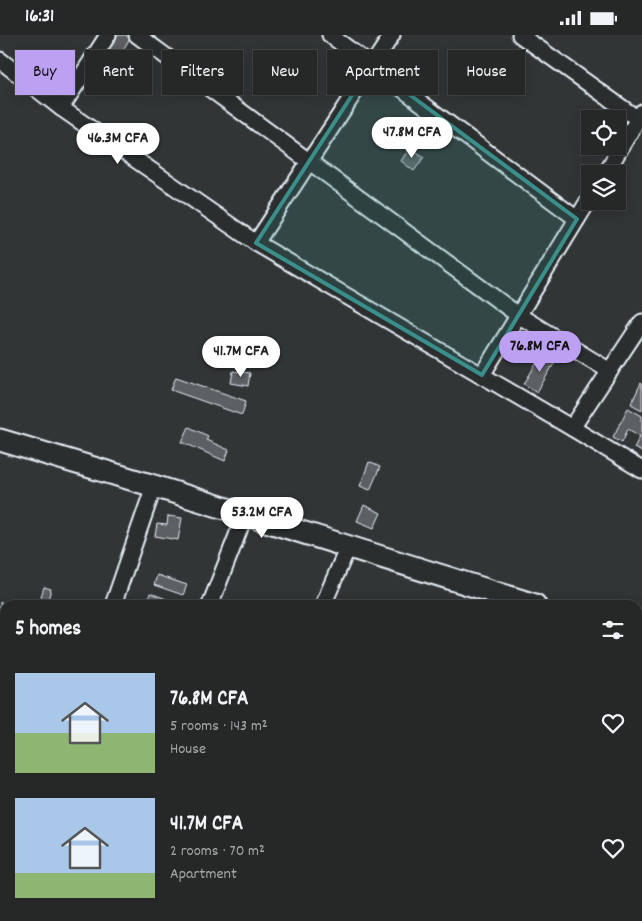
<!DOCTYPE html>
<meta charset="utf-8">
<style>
body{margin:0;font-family:Dekko,sans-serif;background:#2e3030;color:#f1f3f6;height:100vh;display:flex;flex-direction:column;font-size:19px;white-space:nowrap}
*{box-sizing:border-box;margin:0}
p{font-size:16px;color:#a4a6a8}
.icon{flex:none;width:28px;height:28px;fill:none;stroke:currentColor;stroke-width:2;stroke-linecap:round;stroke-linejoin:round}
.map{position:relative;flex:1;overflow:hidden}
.details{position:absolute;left:0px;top:565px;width:642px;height:321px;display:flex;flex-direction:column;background:#262828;border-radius:15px 15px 0 0;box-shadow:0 2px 12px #0003,0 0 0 1px #424445}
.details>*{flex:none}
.banner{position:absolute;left:15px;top:15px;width:612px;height:45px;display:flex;gap:10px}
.tools{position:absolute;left:581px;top:75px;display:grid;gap:10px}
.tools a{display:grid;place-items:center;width:45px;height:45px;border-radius:0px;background:#262828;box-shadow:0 2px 12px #0003,0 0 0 1px #424445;font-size:25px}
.price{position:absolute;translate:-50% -42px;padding:0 11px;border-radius:18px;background:#fff;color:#222;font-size:16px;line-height:32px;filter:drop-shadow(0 1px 2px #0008)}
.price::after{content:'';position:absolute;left:50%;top:30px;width:15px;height:11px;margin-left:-8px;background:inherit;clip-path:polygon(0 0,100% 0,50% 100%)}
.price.selected{background:#bca0f2;color:#111}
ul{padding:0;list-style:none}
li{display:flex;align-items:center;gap:15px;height:125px;padding:0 15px}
li span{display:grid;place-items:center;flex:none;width:140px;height:100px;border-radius:0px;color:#555}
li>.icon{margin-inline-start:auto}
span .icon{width:60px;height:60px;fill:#fffc;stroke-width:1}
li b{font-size:21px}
h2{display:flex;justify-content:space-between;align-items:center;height:60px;padding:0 15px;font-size:21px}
.chip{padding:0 18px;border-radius:0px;background:#262828;box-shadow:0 2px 12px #0003,0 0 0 1px #424445;font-size:18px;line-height:45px}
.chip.selected{background:#bca0f2;color:#111}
.status{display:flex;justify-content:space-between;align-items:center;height:35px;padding:0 25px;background:#262828;direction:ltr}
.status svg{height:14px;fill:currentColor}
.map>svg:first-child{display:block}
.building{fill:#5c6063;stroke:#e8f1f8}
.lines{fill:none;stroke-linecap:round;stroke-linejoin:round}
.street-casing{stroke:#e8f1f8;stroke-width:19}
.secondary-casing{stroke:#e8f1f8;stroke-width:25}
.street{stroke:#2a2d2e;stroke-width:15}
.secondary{stroke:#2a2d2e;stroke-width:21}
.marked{fill:#3a8f8a;fill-opacity:0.2;stroke:#3a8f8a;stroke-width:4;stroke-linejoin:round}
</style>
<div class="status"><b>16:31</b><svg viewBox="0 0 49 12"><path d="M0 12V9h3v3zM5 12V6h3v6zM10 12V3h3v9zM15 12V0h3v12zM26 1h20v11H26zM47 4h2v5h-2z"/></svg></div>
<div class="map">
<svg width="642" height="886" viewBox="0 0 642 886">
<rect width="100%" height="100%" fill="#323536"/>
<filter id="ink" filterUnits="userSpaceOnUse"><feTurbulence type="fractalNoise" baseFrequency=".02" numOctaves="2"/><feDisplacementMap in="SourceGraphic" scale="10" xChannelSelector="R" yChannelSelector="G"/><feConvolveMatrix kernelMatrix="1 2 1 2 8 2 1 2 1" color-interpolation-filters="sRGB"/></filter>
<g filter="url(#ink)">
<g class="building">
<path d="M111 0H125L130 3 116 27 100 18Z"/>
<path d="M454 19 479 39 473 46 449 25Z"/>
<path d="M388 21 398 29 394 35 383 27Z"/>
<path d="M410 112 424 122 414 136 401 126Z"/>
<path d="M542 319 555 327 537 357 524 349Z"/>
<path d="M233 336 250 338 248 351 231 348Z"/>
<path d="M176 342 246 366 242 380 171 355Z"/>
<path d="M641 348 642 349V375L631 369Z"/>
<path d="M628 373 642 381V417L634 413 640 401 628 394 622 407 613 402Z"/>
<path d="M189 392 208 401 206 405 229 415 225 426 182 407Z"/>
<path d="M369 427 380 432 370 455 360 451Z"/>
<path d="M364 470 381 478 374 493 357 486Z"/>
<path d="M168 481 182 483 178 505 155 501 157 489 167 490Z"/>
<path d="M157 540 187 550 183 560 154 550Z"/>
<path d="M44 552 51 554 48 565 41 562Z"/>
<path d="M150 558 180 569 179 570H158L148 566Z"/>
<path d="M0 567 5 571V594L0 590Z"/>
<path d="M0 713 5 714V732H0Z"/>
<rect x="0" y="793" width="5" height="27"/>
</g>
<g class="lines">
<defs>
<g id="street">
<path d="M137 0 518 280 610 336"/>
<path d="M330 0 577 184"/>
<path d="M520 0 638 84"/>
<path d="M0 25 61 73 256 208 572 393 642 435"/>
<path d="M61 73 108 0"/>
<path d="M605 139 642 77"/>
<path d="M256 208 392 0"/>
<path d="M482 340 590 163"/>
<path d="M572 393 642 287"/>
<path d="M113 570 154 451"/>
<path d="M210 570 245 480"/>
<path d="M323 570 348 512"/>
<path d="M0 630 5 633"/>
<path d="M0 741 5 742"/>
<path d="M638 787 642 788"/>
<path d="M0 842 5 843"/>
<path d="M175 886 176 881"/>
<path d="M437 886V881"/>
</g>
<g id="secondary">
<path d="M0 405 154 451 535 570"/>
<path d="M638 587 642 588"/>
</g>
</defs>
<use href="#street" class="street-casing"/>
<use href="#secondary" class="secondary-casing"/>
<use href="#street" class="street"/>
<use href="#secondary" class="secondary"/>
</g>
</g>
<path class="marked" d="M371 31 577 184 482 340 256 208Z"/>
</svg>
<div class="tools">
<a><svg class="icon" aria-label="locate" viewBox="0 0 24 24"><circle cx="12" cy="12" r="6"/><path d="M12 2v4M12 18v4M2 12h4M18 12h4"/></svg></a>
<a><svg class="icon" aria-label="layers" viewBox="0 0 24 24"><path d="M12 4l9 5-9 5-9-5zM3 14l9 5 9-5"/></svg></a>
</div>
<b class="price" style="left:412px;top:124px">47.8M CFA</b>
<b class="price" style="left:118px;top:130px">46.3M CFA</b>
<b class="price selected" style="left:540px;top:338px">76.8M CFA</b>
<b class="price" style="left:241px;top:343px">41.7M CFA</b>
<b class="price" style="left:262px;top:504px">53.2M CFA</b>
<div class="banner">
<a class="chip selected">Buy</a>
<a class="chip">Rent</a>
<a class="chip">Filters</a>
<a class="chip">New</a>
<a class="chip">Apartment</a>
<a class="chip">House</a>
</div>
<section class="details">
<h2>5 homes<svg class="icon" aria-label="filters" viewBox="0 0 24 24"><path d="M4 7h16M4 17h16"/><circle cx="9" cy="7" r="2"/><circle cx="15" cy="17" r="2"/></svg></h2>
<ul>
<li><span style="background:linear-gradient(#a9c7e8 60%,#8fb573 0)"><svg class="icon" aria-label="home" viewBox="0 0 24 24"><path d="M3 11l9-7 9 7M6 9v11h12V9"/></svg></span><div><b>76.8M CFA</b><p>5 rooms · 143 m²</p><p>House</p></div><svg class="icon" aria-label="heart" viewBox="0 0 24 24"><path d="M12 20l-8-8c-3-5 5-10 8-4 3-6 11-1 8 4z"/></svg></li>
<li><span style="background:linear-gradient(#a9c7e8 75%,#8fb573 0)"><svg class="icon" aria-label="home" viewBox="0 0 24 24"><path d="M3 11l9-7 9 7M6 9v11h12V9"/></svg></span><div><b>41.7M CFA</b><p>2 rooms · 70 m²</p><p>Apartment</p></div><svg class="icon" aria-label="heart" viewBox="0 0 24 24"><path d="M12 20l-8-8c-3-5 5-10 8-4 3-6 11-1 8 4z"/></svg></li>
</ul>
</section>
</div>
